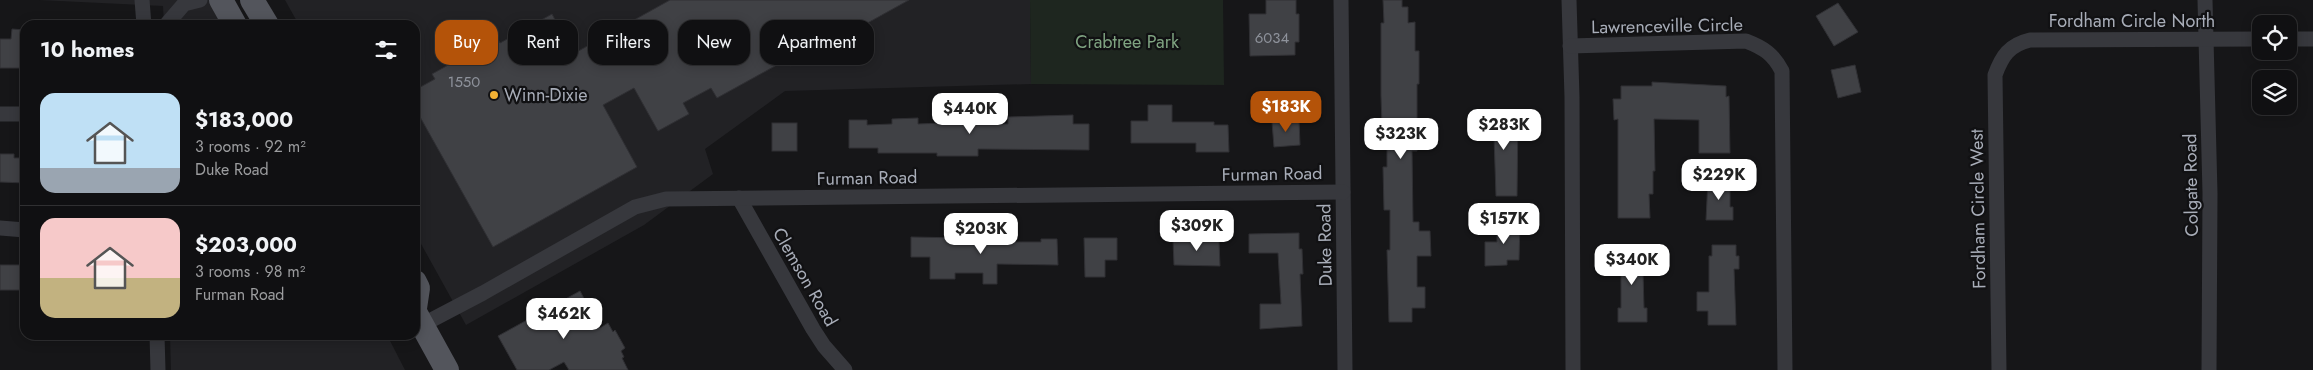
<!DOCTYPE html>
<meta charset="utf-8">
<style>
body{margin:0;font-family:Jost,sans-serif;background:#19191b;color:#f1f3f6;height:100vh;display:flex;flex-direction:column;font-size:19px;white-space:nowrap}
*{box-sizing:border-box;margin:0}
p{font-size:16px;color:#9c9d9f}
.icon{flex:none;width:28px;height:28px;fill:none;stroke:currentColor;stroke-width:2;stroke-linecap:round;stroke-linejoin:round}
.map{position:relative;flex:1;overflow:hidden}
.side{position:absolute;left:20px;top:20px;width:400px;height:320px;display:flex;flex-direction:column;background:#101012;border-radius:15px;box-shadow:0 2px 12px #0003,0 0 0 1px #303032}
.side>*{flex:none}
.banner{position:absolute;left:435px;top:20px;width:475px;height:45px;display:flex;gap:10px}
.buttons{position:absolute;left:2252px;top:15px;display:grid;gap:10px}
.buttons a{display:grid;place-items:center;width:45px;height:45px;border-radius:10px;background:#101012;box-shadow:0 2px 12px #0003,0 0 0 1px #303032;font-size:25px}
.price{position:absolute;translate:-50% -42px;padding:0 11px;border-radius:10px;background:#fff;color:#222;font-size:16px;line-height:32px;filter:drop-shadow(0 1px 2px #0008)}
.price::after{content:'';position:absolute;left:50%;top:30px;width:15px;height:11px;margin-left:-8px;background:inherit;clip-path:polygon(0 0,100% 0,50% 100%)}
.price.active{background:#b45309;color:#fff}
ul{padding:0;list-style:none}
li{display:flex;align-items:center;gap:15px;height:125px;padding:0 20px}
li+li{border-top:1px solid #303032}
li span{display:grid;place-items:center;flex:none;width:140px;height:100px;border-radius:15px;color:#555}
li>.icon{margin-inline-start:auto}
span .icon{width:60px;height:60px;fill:#fffc;stroke-width:1}
li b{font-size:21px}
h2{display:flex;justify-content:space-between;align-items:center;height:60px;padding:0 20px;font-size:21px}
.pill{padding:0 18px;border-radius:15px;background:#101012;box-shadow:0 2px 12px #0003,0 0 0 1px #303032;font-size:18px;line-height:45px}
.pill.active{background:#b45309;color:#fff}
.map>svg:first-child{display:block}
.built{fill:#222225}
.green{fill:#1e261f}
.building{fill:#404145;stroke:#303034}
.lines{fill:none;stroke-linecap:round;stroke-linejoin:round}
.street{stroke:#37383d;stroke-width:15}
.primary{stroke:#53555c;stroke-width:24}
.poi-dot{fill:#f2b134;stroke:#111113;stroke-width:2}
.labels{text-anchor:middle;dominant-baseline:central;stroke-width:4.5;stroke-linejoin:round;paint-order:stroke}
.number-label{font-size:15px;fill:#8e929b}
.street-label{font-size:18px;fill:#a8adb8;stroke:#111113}
.park-label{font-size:18px;fill:#7fa381;stroke:#111113}
.poi-label{font-size:18px;fill:#a8adb8;stroke:#111113;text-anchor:start}
</style>
<div class="map">
<svg width="2313" height="370" viewBox="0 0 2313 370">
<rect width="100%" height="100%" fill="#161618"/>
<g class="built">
<path d="M39 0H212L225 25H164L163 6Z"/>
<path d="M285 0H1030L1031 84 785 91 705 149 713 174 644 225 466 325 415 233V25H299Z"/>
<path d="M170 335H387L405 370H171Z"/>
</g>
<path class="green" d="M1030 0H1223L1224 85 1031 84Z"/>
<g class="building">
<path d="M670 0H909L790 66 786 60 717 98 711 88 683 103 689 114 658 131 634 88 603 105 637 167 493 247 415 108V90L435 79 432 74 497 38 500 43 552 14 573 54Z"/>
<path d="M1266 0H1296V14H1299V42H1295V55L1250 56 1249 14H1266Z"/>
<path d="M1383 0H1402V7H1408V23L1415 22V51H1419V84H1417V151H1412L1413 222H1419V231H1430L1431 256H1417V287H1425V308H1412V322H1389L1387 250H1390V210H1384L1383 167H1387V125H1382L1381 96V23H1384Z"/>
<path d="M1838 3 1858 32 1834 46 1816 16Z"/>
<path d="M12 29 25 30V68H0V39H11Z"/>
<path d="M1855 65 1861 92 1838 98 1831 70Z"/>
<path d="M1652 82 1726 86V97L1729 96 1730 153H1699V120L1654 119 1655 171H1653V194H1649L1650 218H1618V119L1614 120 1613 99H1621V86H1652Z"/>
<path d="M1148 105H1172V122H1214V125H1228L1229 152H1196V143H1131V121H1148Z"/>
<path d="M971 110V124H1008V117L1073 115V124H1089V150L978 149V156H937V153H878V148H849V120H867V125L892 124V119L918 118V124L945 123V111Z"/>
<path d="M1496 112H1518L1517 196H1496L1494 136H1481V121H1496Z"/>
<path d="M1299 120 1300 145 1274 147 1272 122Z"/>
<rect x="772" y="123" width="25" height="28"/>
<path d="M0 154H14V158H25V183L0 182Z"/>
<path d="M1708 180H1730V207H1733V220H1706Z"/>
<path d="M1497 223H1520L1519 260H1507V265L1485 266V242H1497Z"/>
<path d="M1299 233V249H1302L1303 274H1300L1302 326 1260 329V304H1281L1278 253H1249V234Z"/>
<path d="M1188 236H1208V241H1219L1220 266 1174 265 1173 240H1188Z"/>
<path d="M911 237 1013 239V242H1041V239H1057L1058 265 997 264V284H983V273H955V279H930V257H911Z"/>
<path d="M1084 238H1117V260H1105V277H1085Z"/>
<path d="M1712 245H1736V256H1739V269H1734L1736 325H1708V311H1697V292H1709V256H1712Z"/>
<path d="M1643 249V259H1648L1649 273H1643L1644 308H1647V322H1618V308H1621V273H1616V260H1621L1620 250Z"/>
<path d="M0 265H21L20 290H0Z"/>
<path d="M580 291 600 328 608 323 613 332 615 330 625 348 621 351 624 357 622 358 628 370H569L564 362 549 370H517L498 336Z"/>
</g>
<g class="lines">
<g class="street">
<path d="M142 0 144 25"/>
<path d="M1341 0 1345 370"/>
<path d="M1569 0 1572 97 1573 370"/>
<path d="M2205 0 2210 193 2209 370"/>
<path d="M166 25 184 4 200 0"/>
<path d="M2289 39H2313"/>
<path d="M1570 46 1746 41C1764 48 1773 54 1782 71L1785 370"/>
<path d="M0 114H25"/>
<path d="M739 198 813 329 824 346 845 370"/>
<path d="M0 228 25 230"/>
<path d="M422 325 483 293 635 207 666 199 1343 192"/>
<path d="M157 335 158 370"/>
<path d="M1999 370 1995 75C2002 56 2009 45 2030 40L2261 39"/>
</g>
<g class="primary">
<path d="M221 0 235 25"/>
<path d="M252 0 267 25"/>
<path d="M415 282 418 288 415 308"/>
<path d="M415 312 447 370"/>
</g>
</g>
<circle class="poi-dot" cx="494" cy="95" r="5"/>
<g class="labels">
<g class="number-label">
<text x="1272" y="38">6034</text>
<text x="464" y="82">1550</text>
</g>
<g class="street-label">
<text x="2132" y="21">Fordham Circle North</text>
<text transform="translate(1667 26) rotate(-1)">Lawrenceville Circle</text>
<text transform="translate(1272 174) rotate(-1)">Furman Road</text>
<text transform="translate(867 178) rotate(-1)">Furman Road</text>
<text transform="translate(2191 185) rotate(-91)">Colgate Road</text>
<text transform="translate(1978 209) rotate(-91)">Fordham Circle West</text>
<text transform="translate(1325 245) rotate(-91)">Duke Road</text>
<text transform="translate(805 277) rotate(60)">Clemson Road</text>
</g>
<g class="park-label">
<text x="1127" y="42">Crabtree Park</text>
</g>
<g class="poi-label">
<text x="504" y="95">Winn-Dixie</text>
</g>
</g>
</svg>
<div class="buttons">
<a><svg class="icon" aria-label="locate" viewBox="0 0 24 24"><circle cx="12" cy="12" r="6"/><path d="M12 2v4M12 18v4M2 12h4M18 12h4"/></svg></a>
<a><svg class="icon" aria-label="layers" viewBox="0 0 24 24"><path d="M12 4l9 5-9 5-9-5zM3 14l9 5 9-5"/></svg></a>
</div>
<b class="price active" style="left:1286px;top:133px">$183K</b>
<b class="price" style="left:970px;top:135px">$440K</b>
<b class="price" style="left:1504px;top:151px">$283K</b>
<b class="price" style="left:1401px;top:160px">$323K</b>
<b class="price" style="left:1719px;top:201px">$229K</b>
<b class="price" style="left:1504px;top:245px">$157K</b>
<b class="price" style="left:1197px;top:252px">$309K</b>
<b class="price" style="left:981px;top:255px">$203K</b>
<b class="price" style="left:1632px;top:286px">$340K</b>
<b class="price" style="left:564px;top:340px">$462K</b>
<div class="banner">
<a class="pill active">Buy</a>
<a class="pill">Rent</a>
<a class="pill">Filters</a>
<a class="pill">New</a>
<a class="pill">Apartment</a>
</div>
<section class="side">
<h2>10 homes<svg class="icon" aria-label="filters" viewBox="0 0 24 24"><path d="M4 7h16M4 17h16"/><circle cx="9" cy="7" r="2"/><circle cx="15" cy="17" r="2"/></svg></h2>
<ul>
<li><span style="background:linear-gradient(#bfe0f5 75%,#9aa5b1 0)"><svg class="icon" aria-label="home" viewBox="0 0 24 24"><path d="M3 11l9-7 9 7M6 9v11h12V9"/></svg></span><div><b>$183,000</b><p>3 rooms · 92 m²</p><p>Duke Road</p></div></li>
<li><span style="background:linear-gradient(#f6c9c9 60%,#c2b280 0)"><svg class="icon" aria-label="home" viewBox="0 0 24 24"><path d="M3 11l9-7 9 7M6 9v11h12V9"/></svg></span><div><b>$203,000</b><p>3 rooms · 98 m²</p><p>Furman Road</p></div></li>
</ul>
</section>
</div>
